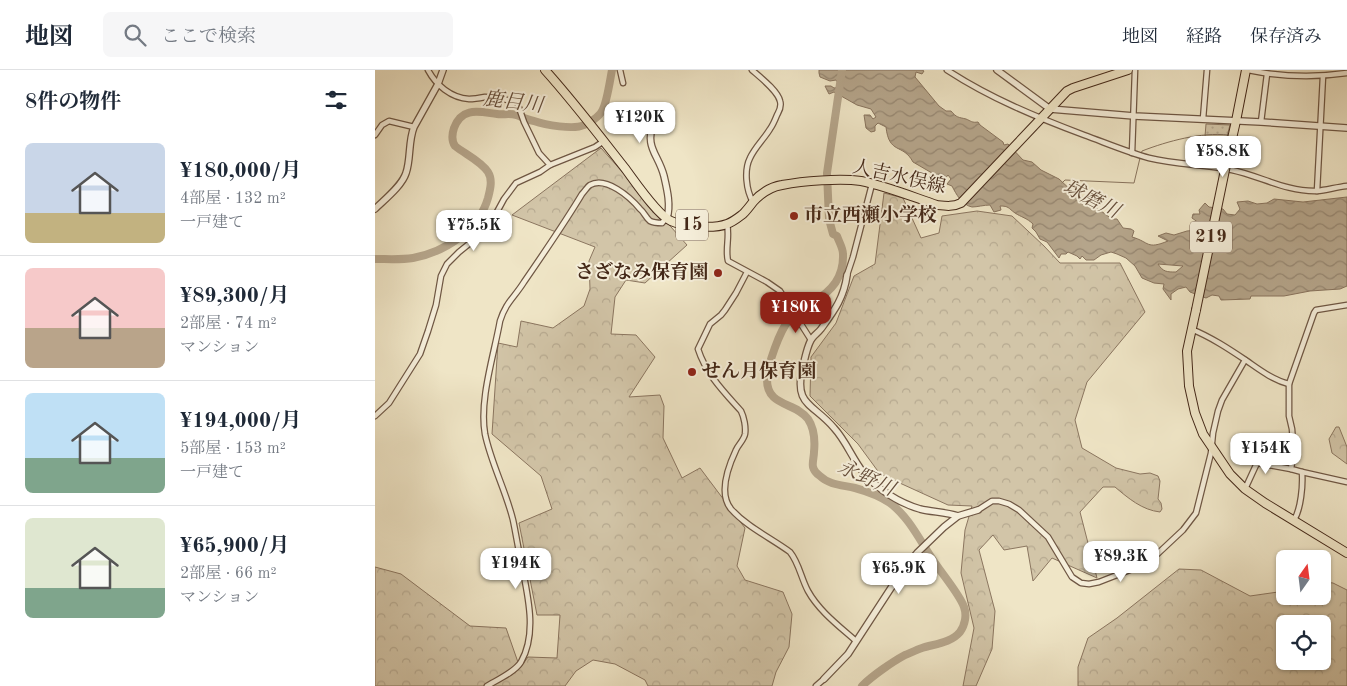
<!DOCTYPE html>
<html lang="ja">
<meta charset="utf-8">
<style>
body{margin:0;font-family:"Old Standard TT","Noto Serif JP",serif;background:#f6f6f7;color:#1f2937;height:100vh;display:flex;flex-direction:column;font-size:19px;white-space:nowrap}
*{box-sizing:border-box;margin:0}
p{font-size:16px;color:#747a83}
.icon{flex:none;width:28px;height:28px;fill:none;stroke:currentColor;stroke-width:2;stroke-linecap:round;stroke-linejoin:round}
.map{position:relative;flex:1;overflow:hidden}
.drawer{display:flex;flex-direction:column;background:#fff;width:375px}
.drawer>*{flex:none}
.needle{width:32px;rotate:14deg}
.controls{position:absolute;left:901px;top:480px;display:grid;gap:10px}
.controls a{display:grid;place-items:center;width:55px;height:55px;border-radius:8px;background:#fff;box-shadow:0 1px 4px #0004;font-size:25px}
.price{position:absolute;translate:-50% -42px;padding:0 11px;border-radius:10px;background:#fff;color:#222;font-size:16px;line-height:32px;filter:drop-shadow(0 1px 2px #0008)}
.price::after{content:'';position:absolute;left:50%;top:30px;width:15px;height:11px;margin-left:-8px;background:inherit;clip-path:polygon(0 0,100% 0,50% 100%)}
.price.current{background:#8f2418;color:#fff}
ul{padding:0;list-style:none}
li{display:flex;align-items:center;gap:15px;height:125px;padding:0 25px}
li+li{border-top:1px solid #e0e1e3}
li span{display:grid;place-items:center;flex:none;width:140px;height:100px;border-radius:8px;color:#555}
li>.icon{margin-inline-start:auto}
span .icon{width:60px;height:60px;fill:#fffc;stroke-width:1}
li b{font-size:21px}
h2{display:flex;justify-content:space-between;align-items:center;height:60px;padding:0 25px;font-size:21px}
header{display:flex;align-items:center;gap:30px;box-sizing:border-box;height:70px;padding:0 25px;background:#fff;border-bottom:1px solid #e0e1e3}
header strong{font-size:24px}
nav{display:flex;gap:28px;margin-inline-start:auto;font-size:18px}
.search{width:350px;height:45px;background:#f6f6f7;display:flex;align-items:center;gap:12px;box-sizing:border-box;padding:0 18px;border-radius:8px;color:#747a83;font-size:19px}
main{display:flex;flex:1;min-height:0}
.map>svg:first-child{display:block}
.grass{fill:url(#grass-dots);stroke:#8b7660}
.forest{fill:url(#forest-crowns);stroke:#8b7660;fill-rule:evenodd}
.water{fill:url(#water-waves);stroke:#88735d;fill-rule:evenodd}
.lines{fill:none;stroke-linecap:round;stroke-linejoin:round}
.stream{stroke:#88735d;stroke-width:1}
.river{stroke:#b5a58b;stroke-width:8}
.minor-casing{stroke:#6f5744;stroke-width:7}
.tertiary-casing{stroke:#6f5744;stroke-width:8}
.primary-casing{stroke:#442818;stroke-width:10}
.trunk-casing{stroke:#442818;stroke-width:10}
.minor{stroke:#f5eeda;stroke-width:4.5}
.tertiary{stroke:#f5eeda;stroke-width:5.5}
.primary{stroke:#efe5c6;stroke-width:8}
.trunk{stroke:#efe5c6;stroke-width:8}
.trunk-bridge-casing{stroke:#442818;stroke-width:10;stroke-linecap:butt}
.trunk-bridge{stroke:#efe5c6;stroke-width:8}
.poi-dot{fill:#8f2418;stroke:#f5eeda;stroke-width:2}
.labels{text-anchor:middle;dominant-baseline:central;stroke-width:4;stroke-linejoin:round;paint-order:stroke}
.shield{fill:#f5eeda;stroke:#796352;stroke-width:1}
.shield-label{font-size:18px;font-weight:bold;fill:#442818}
.street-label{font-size:19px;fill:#442818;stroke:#f5eeda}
.poi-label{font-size:19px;font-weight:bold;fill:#442818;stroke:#f5eeda;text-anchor:start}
.water-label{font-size:20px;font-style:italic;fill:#664e3a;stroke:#f5eeda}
</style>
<header>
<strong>地図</strong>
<div class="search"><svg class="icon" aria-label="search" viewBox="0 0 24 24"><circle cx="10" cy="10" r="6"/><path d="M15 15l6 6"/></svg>ここで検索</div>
<nav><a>地図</a><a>経路</a><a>保存済み</a></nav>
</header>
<main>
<section class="drawer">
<h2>8件の物件<svg class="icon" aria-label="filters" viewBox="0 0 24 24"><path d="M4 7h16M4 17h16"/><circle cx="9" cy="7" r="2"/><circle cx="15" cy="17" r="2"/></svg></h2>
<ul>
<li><span style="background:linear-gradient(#c9d6e8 70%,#c2b280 0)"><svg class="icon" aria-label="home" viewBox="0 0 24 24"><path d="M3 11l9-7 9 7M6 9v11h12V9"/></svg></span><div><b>¥180,000/月</b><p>4部屋 · 132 m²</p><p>一戸建て</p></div></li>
<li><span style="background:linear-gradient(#f6c9c9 60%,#b9a48a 0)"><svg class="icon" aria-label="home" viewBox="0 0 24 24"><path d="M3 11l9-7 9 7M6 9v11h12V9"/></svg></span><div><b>¥89,300/月</b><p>2部屋 · 74 m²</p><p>マンション</p></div></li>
<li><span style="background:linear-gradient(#bfe0f5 65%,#7fa58c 0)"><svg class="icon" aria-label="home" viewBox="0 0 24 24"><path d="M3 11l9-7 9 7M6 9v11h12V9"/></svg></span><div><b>¥194,000/月</b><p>5部屋 · 153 m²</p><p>一戸建て</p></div></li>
<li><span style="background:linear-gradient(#dfe7d0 70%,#7fa58c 0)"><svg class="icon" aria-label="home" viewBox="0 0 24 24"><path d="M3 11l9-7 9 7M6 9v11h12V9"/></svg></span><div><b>¥65,900/月</b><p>2部屋 · 66 m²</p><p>マンション</p></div></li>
</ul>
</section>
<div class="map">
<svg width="972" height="616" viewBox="0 0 972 616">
<defs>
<pattern id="grass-dots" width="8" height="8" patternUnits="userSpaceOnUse" patternTransform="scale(1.25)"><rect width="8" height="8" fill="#d2c5a8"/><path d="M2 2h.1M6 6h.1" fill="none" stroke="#b6a990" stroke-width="1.8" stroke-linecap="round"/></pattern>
<pattern id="forest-crowns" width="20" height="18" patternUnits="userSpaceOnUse" patternTransform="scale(1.25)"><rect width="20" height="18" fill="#d2c5a8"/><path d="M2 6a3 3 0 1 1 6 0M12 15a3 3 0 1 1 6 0" fill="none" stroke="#b6a990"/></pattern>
<pattern id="water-waves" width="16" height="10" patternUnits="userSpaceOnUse" patternTransform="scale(1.25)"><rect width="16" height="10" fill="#b5a58b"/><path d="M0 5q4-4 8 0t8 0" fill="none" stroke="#958671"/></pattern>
</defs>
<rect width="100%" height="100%" fill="#efe5c6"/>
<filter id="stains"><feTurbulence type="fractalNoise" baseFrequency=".004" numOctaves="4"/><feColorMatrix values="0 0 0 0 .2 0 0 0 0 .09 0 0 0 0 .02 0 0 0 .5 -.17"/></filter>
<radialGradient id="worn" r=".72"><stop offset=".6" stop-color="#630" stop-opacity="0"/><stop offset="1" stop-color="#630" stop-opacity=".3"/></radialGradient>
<path class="grass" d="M831 54 855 55 845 93 828 91Z"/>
<g class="forest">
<path d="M226 78 312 175 270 213 251 210 240 227 236 264 261 265 280 287 254 327 285 325 289 336 288 368 307 408 325 398 370 458 362 496 370 510 408 522 417 544 414 577 401 602 397 616H273L270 610 240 594 218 590 201 601 190 616H0V497L26 504 95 556 131 558 145 598 153 587 182 588 185 545H162L144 453 177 439 166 406 117 364 123 273 142 277 146 251 178 258 209 236 215 219 214 191 220 177 137 145Z"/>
<path d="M509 123 528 128 546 168 564 163 567 146 602 141 637 146 669 176 685 193H745L770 242 712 312 700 350 707 378 741 398 765 404 775 403 783 406 785 411 783 429 786 433 787 439 785 442C767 440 753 428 740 417H728L705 442 722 508 677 488 658 511 652 476 629 480 618 465 604 480 620 541 617 579 601 616H588L599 558 586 503 590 460 597 436 573 435 505 404 483 374 435 326 436 287 461 253 479 206 500 194Z"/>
<path d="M961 357H964L972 377V394L957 383 954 369Z"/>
<path d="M804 499 826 500 875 526 910 521V526H948V512L958 513 972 520V616H703V597L713 568 742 548ZM910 554H948V591H910Z"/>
</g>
<path class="water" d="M444 0H547L549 1 547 4 541 2 540 7 564 36 571 41H576C582 48 583 47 591 49 596 51 597 53 603 52L605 55 628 72 629 75 633 74 648 90 657 92 666 100 684 109 698 122 712 130 715 134 722 138 737 149H742L748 158 756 159 759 161 757 167C775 172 771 180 793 171L783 166 791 163 799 165 812 161 823 160 829 153H824L817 148 818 144H825L824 140 830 133 834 137 848 139 852 144 860 145 865 139 862 132 873 131 882 134 892 133 899 129 928 132 972 127V216L965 219 935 221 909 226H876L875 229 846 230 844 226 837 225 831 228 815 222 811 217 803 219 796 224V230L788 219 789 214 779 213 767 208 760 196 751 188 742 184 736 182 726 185 719 190H711L707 186 705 189 702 186 693 182 691 184H686L684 188 672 172 665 169 661 162 657 158 658 154C652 148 646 147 640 143 633 138 634 136 625 136L626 140 619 142 615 135C609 135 602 137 597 137 587 135 581 124 577 116L572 114 576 109 573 105 569 110 538 92C528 73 514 85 511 57L503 53 500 56V61L496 62 491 58 489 45H495L498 49 501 47 496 39 482 35 459 22 454 24 450 16H456L459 18 466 17 461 10 455 11 445 7 444 3ZM783 194 808 196 801 202C792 202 788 202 783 194Z"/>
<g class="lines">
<g class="stream">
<path d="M766 84 767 81C793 71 826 62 853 65"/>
<path d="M687 113 690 110 759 113 765 88"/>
</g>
<g class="river">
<path d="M467 0 452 103 454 149 458 164 462 166C464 172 468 178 468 184 469 207 457 221 438 232 430 237 420 242 414 250 405 260 392 296 392 310 392 337 421 332 433 349 439 358 440 372 439 382 439 387 437 393 438 397 439 401 442 404 445 406 454 415 468 415 480 418 491 421 505 426 515 433 535 448 546 473 560 493 568 505 585 525 589 537 592 545 590 555 585 562 576 573 559 574 547 578 541 580 535 583 530 585 517 592 497 606 487 616"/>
<path d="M0 189C12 189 26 190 38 188 70 182 104 160 113 128 115 120 118 110 113 102 106 91 90 84 80 76 76 70 77 64 79 58 87 36 105 42 122 44 128 45 135 43 141 45 147 47 153 50 159 51 170 55 199 60 209 55 214 53 224 47 227 41 232 33 235 10 237 0"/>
</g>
<defs>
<g id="minor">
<path d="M53 0C61 15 76 28 94 29 100 29 105 28 110 27 121 27 132 30 142 32L149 52 164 83 175 95 220 77 229 71"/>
<path d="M245 0 248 13"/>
<path d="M377 0C385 7 403 21 405 31 407 37 404 41 402 45 400 50 398 55 395 59 389 69 380 77 375 88 369 100 371 120 378 132"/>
<path d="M572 0C615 28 661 47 709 65 731 73 752 82 774 88 802 95 829 94 857 100 885 106 912 122 942 121 952 120 962 117 972 116"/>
<path d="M873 0C907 7 938 8 972 3"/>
<path d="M828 49 832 0"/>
<path d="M886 52 892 4"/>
<path d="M0 65 7 55 14 51 39 57"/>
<path d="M757 83 760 0"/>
<path d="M942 121 948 6"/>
<path d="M352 154C355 167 350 179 353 191L392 212 405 221 436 270"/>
<path d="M372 202 361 223 350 240 346 245 335 254 323 279C331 304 349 322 366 341 369 347 371 357 370 364 369 370 363 375 361 380 353 397 343 423 356 439 372 457 396 468 415 482 424 493 426 508 433 521 444 541 464 556 481 571"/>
<path d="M472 205 478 187 497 114"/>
<path d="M816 259C836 267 854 279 872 291 885 300 898 310 914 314"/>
<path d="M0 346 14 333 45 284 53 261 61 235 66 206 72 194 84 182 105 165 117 151 129 129 141 113 165 102 175 95"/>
<path d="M927 402 972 412"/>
<path d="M870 419 882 393 916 399"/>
<path d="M603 440 617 431H624L634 434 644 440 673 467 697 507 706 513 714 514 724 512 760 498 776 490 808 460 821 443 836 383 838 363 843 341 847 330 870 290"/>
<path d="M919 450C926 439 928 415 927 402L916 399 918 386V373L917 359 914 346V314L939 243 941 240 972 235"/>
<path d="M112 616C122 610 140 602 146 592 163 562 152 523 146 491 143 478 141 464 138 450 131 421 116 393 110 364 104 330 119 285 125 251 131 232 139 228 149 212 169 183 189 154 207 124 210 121 212 117 215 115 231 106 255 127 265 139 269 142 271 148 275 151 279 153 283 153 287 153L291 148"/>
<path d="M441 616 449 609"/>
</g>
<g id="tertiary">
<path d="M622 0 675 39 759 46 886 52 972 58"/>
<path d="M0 139C9 130 27 116 31 103 36 89 33 72 39 57L63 14 68 0"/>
<path d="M292 148C296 135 292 119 289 106 283 83 269 78 279 51 281 45 283 42 289 42L293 48"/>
<path d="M472 205C469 228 459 241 446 259 443 263 438 266 436 270 432 277 430 288 428 296 418 336 438 333 459 358 471 371 477 388 488 402 502 419 524 433 545 439 557 442 570 442 583 446"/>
<path d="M449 609 473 584 529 498 542 483 569 457 583 446 603 440"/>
</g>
<path id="primary" d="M170 0C198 31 223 64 249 97 259 110 282 145 296 151 309 157 339 159 352 154 358 152 364 147 368 144 372 140 375 136 378 132 386 123 395 117 407 115 428 111 465 108 486 111 511 116 538 127 562 135 571 136 578 137 586 133L692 21 698 18 753 0"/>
<g id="trunk">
<path d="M851 95 861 51 871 0"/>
<path d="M821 240 812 281 814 316 820 343 828 364 855 404 870 419 890 433 972 483"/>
</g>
</defs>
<use href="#minor" class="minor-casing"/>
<use href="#tertiary" class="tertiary-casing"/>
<use href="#primary" class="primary-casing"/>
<use href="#trunk" class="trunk-casing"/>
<use href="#minor" class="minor"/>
<use href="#tertiary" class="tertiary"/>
<use href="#primary" class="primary"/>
<use href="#trunk" class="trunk"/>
<defs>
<path id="trunk-bridge" d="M821 240 851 95"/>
</defs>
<use href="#trunk-bridge" class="trunk-bridge-casing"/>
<use href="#trunk-bridge" class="trunk-bridge"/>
</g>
<g class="poi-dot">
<circle cx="419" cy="146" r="5"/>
<circle cx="343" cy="203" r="5"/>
<circle cx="317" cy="302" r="5"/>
</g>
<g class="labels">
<g class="shield">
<rect x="301" y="139.5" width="32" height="31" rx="4"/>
<rect x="815" y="151.5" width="42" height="31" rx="4"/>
</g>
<g class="shield-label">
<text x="317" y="155">15</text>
<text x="836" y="167">219</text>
</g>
<g class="street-label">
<text transform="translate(524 108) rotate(13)">人吉水俣線</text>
</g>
<g class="poi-label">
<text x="429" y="146">市立西瀬小学校</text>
<text x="333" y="203" text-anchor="end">さざなみ保育園</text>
<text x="327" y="302">せん月保育園</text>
</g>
<g class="water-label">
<text transform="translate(138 33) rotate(7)">鹿目川</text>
<text transform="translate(716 130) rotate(27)">球磨川</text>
<text transform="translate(491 409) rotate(24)">永野川</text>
</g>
</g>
<rect width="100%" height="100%" filter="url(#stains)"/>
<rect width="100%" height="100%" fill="url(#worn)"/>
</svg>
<div class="controls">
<a><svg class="needle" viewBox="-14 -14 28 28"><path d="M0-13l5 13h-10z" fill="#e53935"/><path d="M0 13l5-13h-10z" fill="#747a83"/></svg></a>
<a><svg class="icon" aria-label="locate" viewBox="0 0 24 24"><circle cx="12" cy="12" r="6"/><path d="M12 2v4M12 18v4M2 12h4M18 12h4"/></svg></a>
</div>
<b class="price" style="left:265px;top:74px">¥120K</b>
<b class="price" style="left:848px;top:108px">¥58.8K</b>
<b class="price" style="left:99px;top:182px">¥75.5K</b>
<b class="price current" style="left:421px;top:264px">¥180K</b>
<b class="price" style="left:891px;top:405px">¥154K</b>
<b class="price" style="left:746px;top:513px">¥89.3K</b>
<b class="price" style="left:141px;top:520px">¥194K</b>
<b class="price" style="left:524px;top:525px">¥65.9K</b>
</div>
</main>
